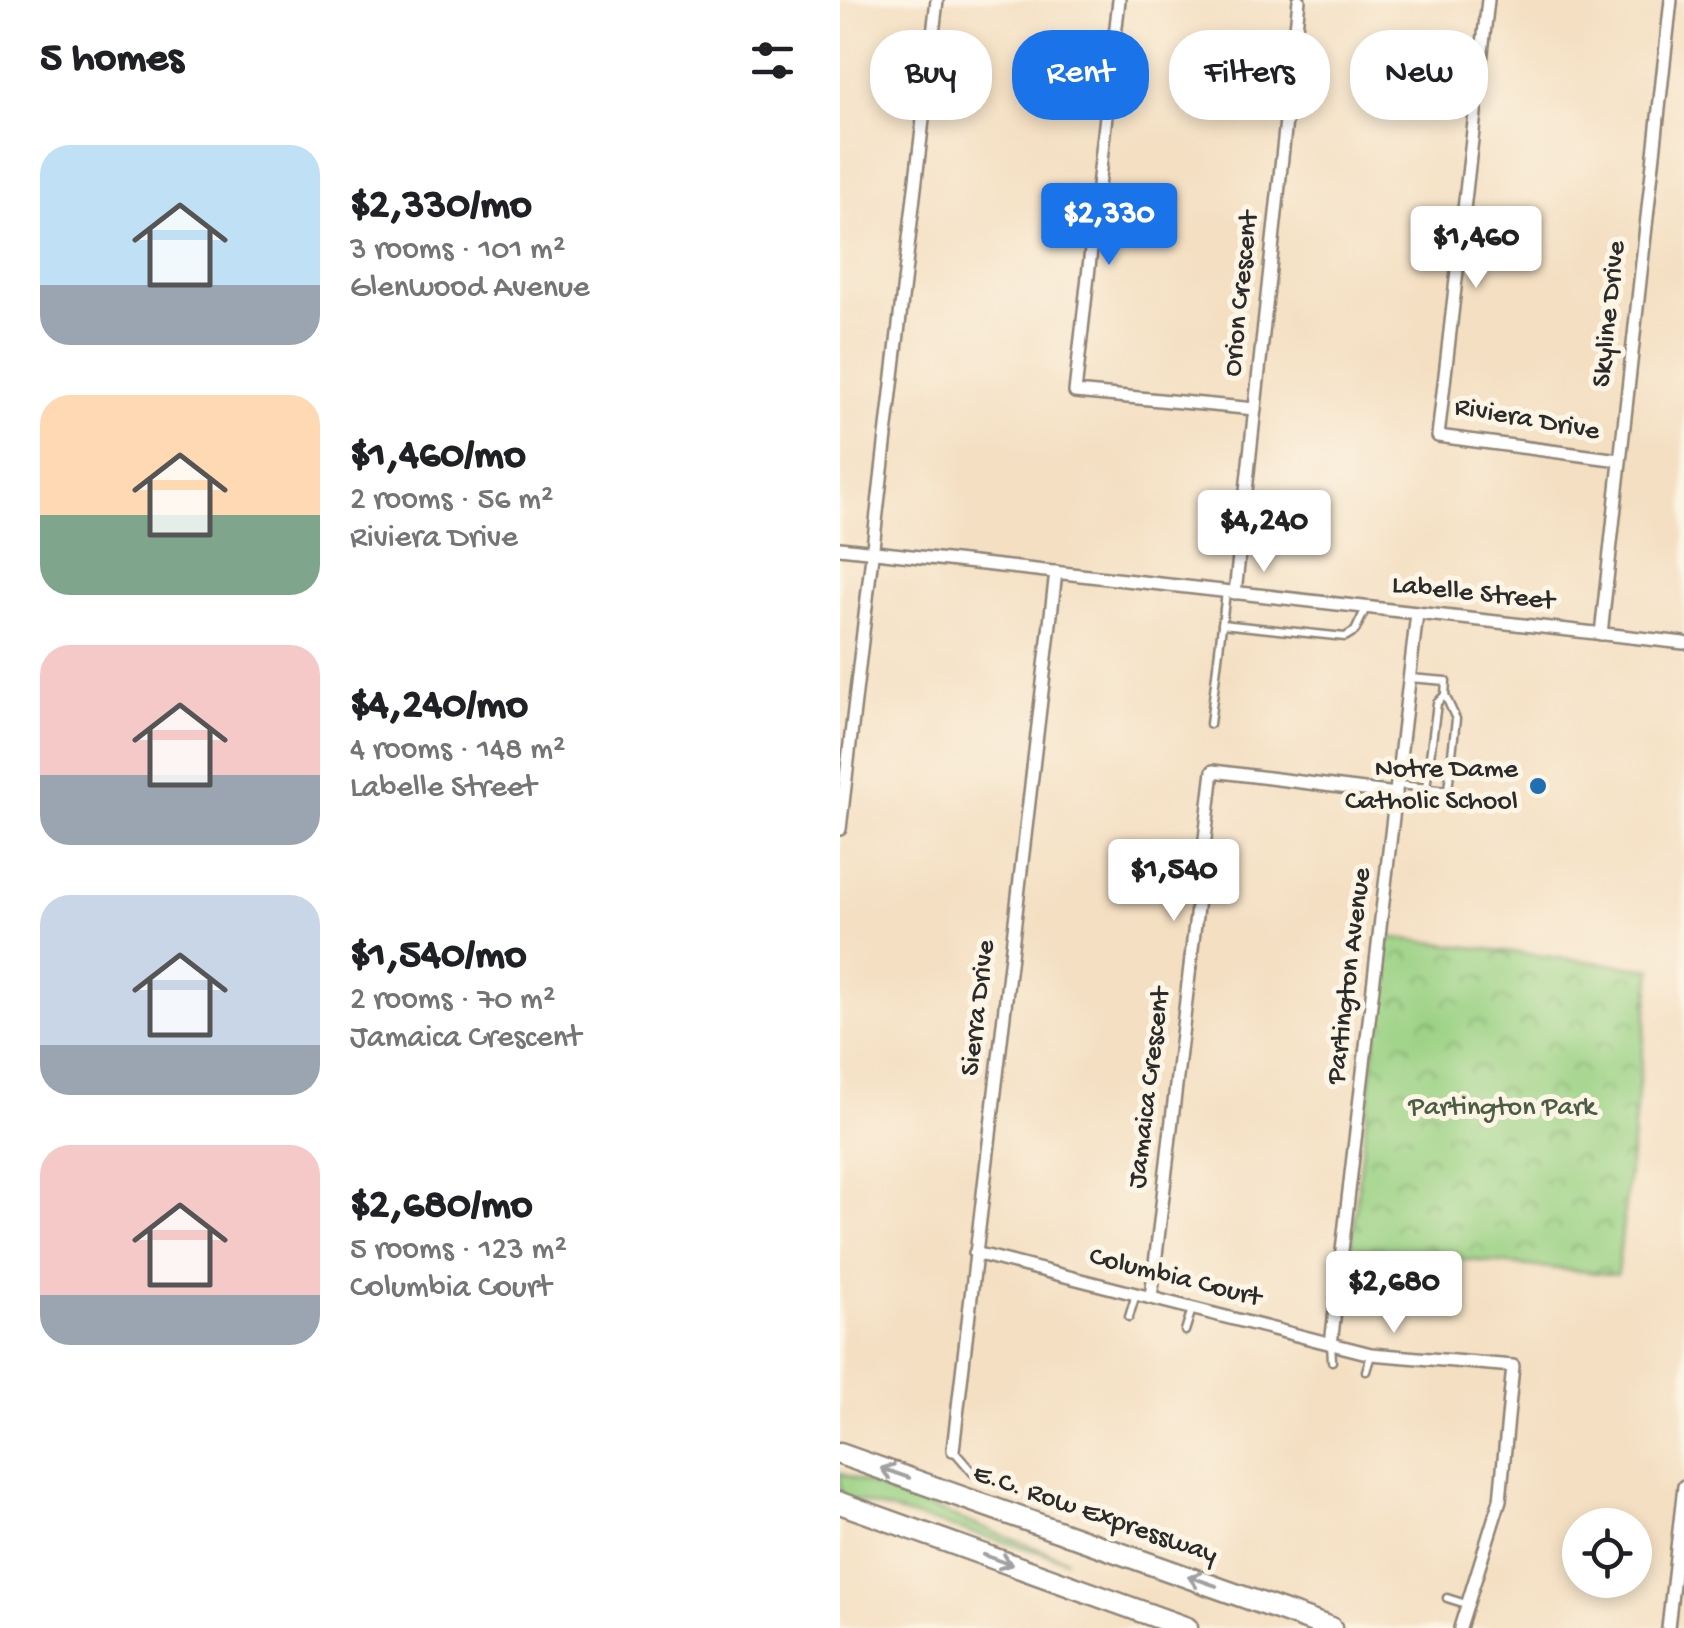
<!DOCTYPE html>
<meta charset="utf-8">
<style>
body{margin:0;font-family:"Gochi Hand",sans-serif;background:#f6f6f6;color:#202124;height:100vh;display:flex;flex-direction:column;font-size:38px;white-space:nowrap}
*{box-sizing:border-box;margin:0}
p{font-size:32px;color:#757577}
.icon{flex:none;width:55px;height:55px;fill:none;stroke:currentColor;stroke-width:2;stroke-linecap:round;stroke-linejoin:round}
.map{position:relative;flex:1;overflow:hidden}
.side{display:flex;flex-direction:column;background:#fff;width:840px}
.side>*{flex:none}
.top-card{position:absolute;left:30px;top:30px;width:662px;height:90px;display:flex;gap:20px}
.tools{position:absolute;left:722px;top:1508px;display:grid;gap:20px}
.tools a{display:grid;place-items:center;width:90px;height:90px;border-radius:50%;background:#fff;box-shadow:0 5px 15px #0003;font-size:50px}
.price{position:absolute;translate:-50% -85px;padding:0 22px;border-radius:10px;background:#fff;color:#222;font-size:32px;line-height:65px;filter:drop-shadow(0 2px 5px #0008)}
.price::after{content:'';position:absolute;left:50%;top:60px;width:30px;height:22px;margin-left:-15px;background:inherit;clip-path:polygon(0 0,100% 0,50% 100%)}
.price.on{background:#1a73e8;color:#fff}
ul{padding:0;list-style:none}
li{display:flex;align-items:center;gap:30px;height:250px;padding:0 40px}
li span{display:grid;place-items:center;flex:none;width:280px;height:200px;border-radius:30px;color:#555}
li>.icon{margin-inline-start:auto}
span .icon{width:120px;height:120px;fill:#fffc;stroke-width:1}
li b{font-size:42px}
h2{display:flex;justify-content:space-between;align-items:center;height:120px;padding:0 40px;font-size:42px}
.chip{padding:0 35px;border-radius:40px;background:#fff;box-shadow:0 5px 15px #0003;font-size:35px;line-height:90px}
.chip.on{background:#1a73e8;color:#fff}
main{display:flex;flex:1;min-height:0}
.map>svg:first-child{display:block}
.green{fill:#9ad183;stroke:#627e57;stroke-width:2.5}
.park{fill:url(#park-crowns);stroke:#627e57;stroke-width:2.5}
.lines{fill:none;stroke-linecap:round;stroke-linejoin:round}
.lane-casing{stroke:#908576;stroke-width:11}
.street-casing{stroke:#908576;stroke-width:16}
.highway-casing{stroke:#908576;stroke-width:25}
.lane{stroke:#fff;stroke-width:6}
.street{stroke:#fff;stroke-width:11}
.highway{stroke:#fff;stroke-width:20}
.oneway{stroke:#a0a0a0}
.poi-dot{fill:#1f6fb2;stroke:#fcf5e5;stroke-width:4}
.labels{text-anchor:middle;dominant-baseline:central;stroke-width:10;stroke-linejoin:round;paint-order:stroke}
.street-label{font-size:28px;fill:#2b2b2b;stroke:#fcf5e5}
.poi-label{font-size:28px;fill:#2b2b2b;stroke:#fcf5e5;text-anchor:end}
.park-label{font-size:28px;fill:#4c5d45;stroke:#fcf5e5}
</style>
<main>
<section class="side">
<h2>5 homes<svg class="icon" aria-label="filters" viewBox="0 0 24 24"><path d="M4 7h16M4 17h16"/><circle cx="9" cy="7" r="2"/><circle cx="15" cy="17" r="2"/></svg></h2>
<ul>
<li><span style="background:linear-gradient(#bfe0f5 70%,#9aa5b1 0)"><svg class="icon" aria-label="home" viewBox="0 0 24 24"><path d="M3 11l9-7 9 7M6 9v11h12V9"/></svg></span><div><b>$2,330/mo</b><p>3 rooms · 101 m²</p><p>Glenwood Avenue</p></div></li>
<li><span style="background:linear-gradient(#ffd9b3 60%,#7fa58c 0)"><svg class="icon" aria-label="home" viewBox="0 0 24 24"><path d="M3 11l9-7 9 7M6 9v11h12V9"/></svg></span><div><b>$1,460/mo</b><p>2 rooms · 56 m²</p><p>Riviera Drive</p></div></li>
<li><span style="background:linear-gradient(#f6c9c9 65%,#9aa5b1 0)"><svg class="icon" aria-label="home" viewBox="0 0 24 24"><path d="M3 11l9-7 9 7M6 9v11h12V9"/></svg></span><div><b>$4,240/mo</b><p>4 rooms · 148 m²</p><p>Labelle Street</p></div></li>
<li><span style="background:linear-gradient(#c9d6e8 75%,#9aa5b1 0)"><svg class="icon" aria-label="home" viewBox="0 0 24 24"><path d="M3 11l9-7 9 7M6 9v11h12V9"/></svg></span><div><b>$1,540/mo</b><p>2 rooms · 70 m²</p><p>Jamaica Crescent</p></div></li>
<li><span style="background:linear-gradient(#f6c9c9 75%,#9aa5b1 0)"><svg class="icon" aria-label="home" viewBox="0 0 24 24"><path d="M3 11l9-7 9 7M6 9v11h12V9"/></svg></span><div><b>$2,680/mo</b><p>5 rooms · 123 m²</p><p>Columbia Court</p></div></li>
</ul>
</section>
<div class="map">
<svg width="844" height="1628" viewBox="0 0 844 1628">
<defs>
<pattern id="park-crowns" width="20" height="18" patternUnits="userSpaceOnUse" patternTransform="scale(2.5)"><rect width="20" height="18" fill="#9ad183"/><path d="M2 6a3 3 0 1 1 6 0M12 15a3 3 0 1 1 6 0" fill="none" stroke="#7eaa6b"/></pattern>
</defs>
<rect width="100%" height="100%" fill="#fcf5e5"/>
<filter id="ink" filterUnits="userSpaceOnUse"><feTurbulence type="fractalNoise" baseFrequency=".01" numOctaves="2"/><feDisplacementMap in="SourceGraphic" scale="20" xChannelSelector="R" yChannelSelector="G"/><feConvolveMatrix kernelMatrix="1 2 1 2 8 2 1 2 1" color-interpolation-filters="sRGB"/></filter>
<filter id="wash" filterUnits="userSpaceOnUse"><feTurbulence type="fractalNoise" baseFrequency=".0048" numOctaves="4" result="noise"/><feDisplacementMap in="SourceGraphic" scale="40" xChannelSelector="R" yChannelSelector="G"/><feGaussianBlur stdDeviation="2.25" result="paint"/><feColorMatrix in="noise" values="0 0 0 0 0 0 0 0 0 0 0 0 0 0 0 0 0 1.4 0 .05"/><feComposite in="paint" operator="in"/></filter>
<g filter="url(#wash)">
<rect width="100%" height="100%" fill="#f4dfc2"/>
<path class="green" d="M0 1473 227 1560 0 1496Z"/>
<path class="park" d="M547 937 812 969 777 1275 511 1248Z"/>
</g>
<g filter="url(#ink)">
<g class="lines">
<defs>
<g id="lane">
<path d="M382 624 505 637 515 631 526 608"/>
<path d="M370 724 386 592"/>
<path d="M559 785 608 790 616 719 605 695 606 681 570 678"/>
<path d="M586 788 597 703 605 695"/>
<path d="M289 1317 296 1294"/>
<path d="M345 1331 352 1309"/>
<path d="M491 1344 492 1361"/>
<path d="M526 1371 531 1355"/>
<path d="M114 1451 133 1473"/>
<path d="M607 1598 626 1604"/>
</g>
<g id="street">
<path d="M279 0 235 392 415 409"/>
<path d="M648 0 598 436 779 460"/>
<path d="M0 548 844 643"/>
<path d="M395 593 459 0"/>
<path d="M761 634 831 0"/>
<path d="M0 829 97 0"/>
<path d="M135 1253 531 1354 673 1366 660 1500 620 1628"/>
<path d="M311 1298 373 771 556 794"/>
<path d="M491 1344 577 613"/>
<path d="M113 1450 216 572"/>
<path d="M828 1628 844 1486"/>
</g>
<g id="highway">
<path d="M0 1454 491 1628"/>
<path d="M0 1503 347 1628"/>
</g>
</defs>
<use href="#lane" class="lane-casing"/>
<use href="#street" class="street-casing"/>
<use href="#highway" class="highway-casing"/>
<use href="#lane" class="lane"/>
<use href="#street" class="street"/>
<use href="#highway" class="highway"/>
</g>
<defs><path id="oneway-shaft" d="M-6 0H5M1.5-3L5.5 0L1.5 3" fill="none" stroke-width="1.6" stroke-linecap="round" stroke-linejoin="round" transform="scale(2.5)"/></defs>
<g class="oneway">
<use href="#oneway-shaft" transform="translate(55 1473) rotate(-161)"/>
<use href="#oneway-shaft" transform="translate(158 1560) rotate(20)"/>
<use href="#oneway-shaft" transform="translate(362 1581) rotate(-161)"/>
</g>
</g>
<circle class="poi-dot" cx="698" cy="786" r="10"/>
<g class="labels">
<g class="street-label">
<text transform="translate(402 294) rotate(-84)">Orion Crescent</text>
<text transform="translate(770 314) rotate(-84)">Skyline Drive</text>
<text transform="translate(687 420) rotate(10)">Riviera Drive</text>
<text transform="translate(633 594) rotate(6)">Labelle Street</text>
<text transform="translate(510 976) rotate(-83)">Partington Avenue</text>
<text transform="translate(139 1008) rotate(-83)">Sierra Drive</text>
<text transform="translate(310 1088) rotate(-83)">Jamaica Crescent</text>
<text transform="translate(335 1278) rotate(14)">Columbia Court</text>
<text transform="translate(255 1515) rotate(19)">E.C. Row Expressway</text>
</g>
<g class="poi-label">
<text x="678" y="770">Notre Dame<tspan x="678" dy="32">Catholic School</tspan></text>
</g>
<g class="park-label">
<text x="662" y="1108">Partington Park</text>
</g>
</g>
</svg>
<div class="tools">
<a><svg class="icon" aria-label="locate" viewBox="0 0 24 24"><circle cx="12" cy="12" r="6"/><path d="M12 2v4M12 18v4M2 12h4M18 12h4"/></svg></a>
</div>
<b class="price on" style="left:269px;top:268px">$2,330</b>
<b class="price" style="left:636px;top:291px">$1,460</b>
<b class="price" style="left:424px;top:575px">$4,240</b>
<b class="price" style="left:334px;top:924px">$1,540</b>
<b class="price" style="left:554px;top:1336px">$2,680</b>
<div class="top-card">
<a class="chip">Buy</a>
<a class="chip on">Rent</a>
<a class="chip">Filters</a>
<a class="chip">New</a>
</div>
</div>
</main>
